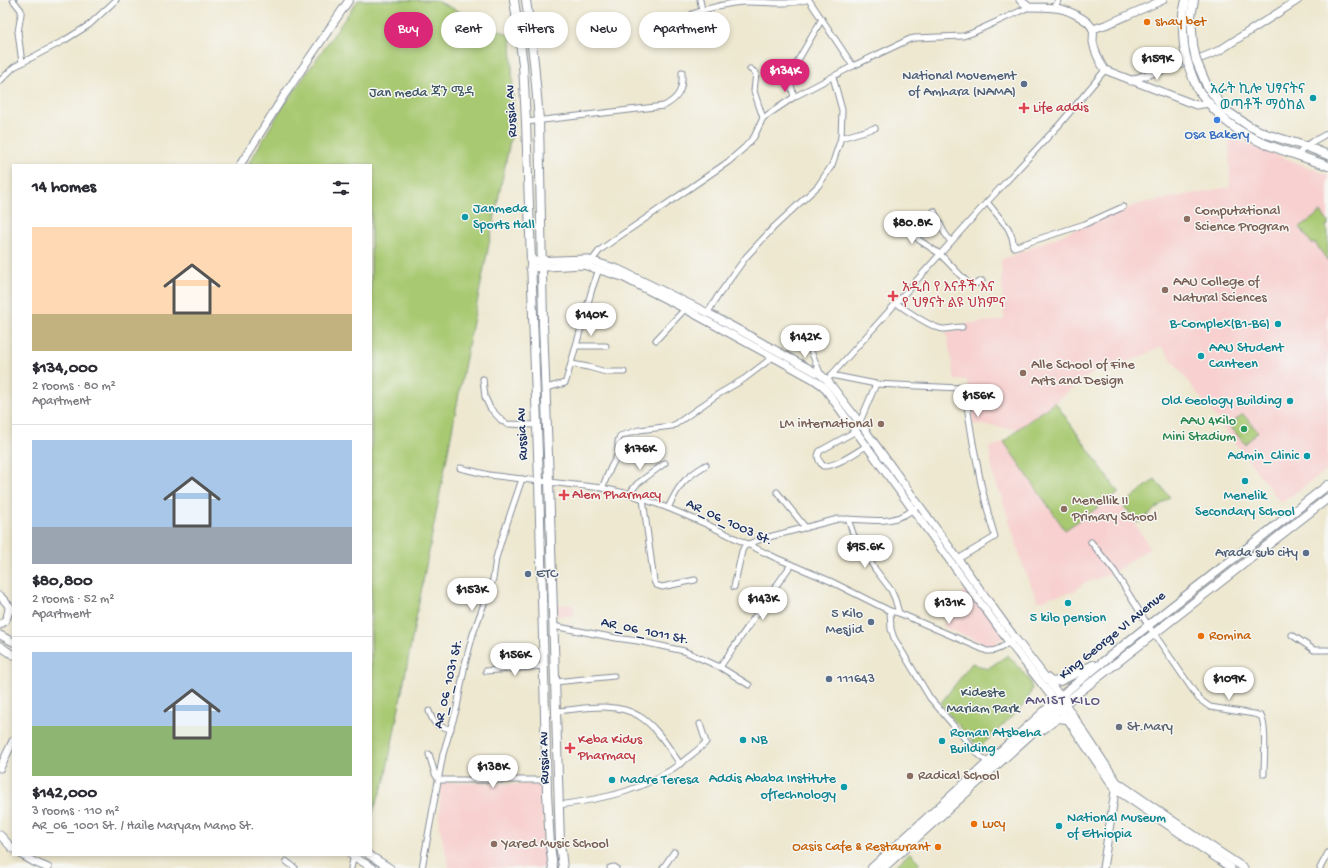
<!DOCTYPE html>
<meta charset="utf-8">
<style>
body{margin:0;font-family:"Gochi Hand","Noto Sans Ethiopic",sans-serif;background:#f2f2f3;color:#2b2b33;height:100vh;display:flex;flex-direction:column;font-size:15px;white-space:nowrap}
*{box-sizing:border-box;margin:0}
p{font-size:13px;color:#7c7c81}
.icon{flex:none;width:22px;height:22px;fill:none;stroke:currentColor;stroke-width:2;stroke-linecap:round;stroke-linejoin:round}
.map{position:relative;flex:1;overflow:hidden}
.drawer{position:absolute;left:12px;top:164px;width:360px;height:692px;display:flex;flex-direction:column;background:#fff;border-radius:0px;box-shadow:0 2px 6px #0003}
.drawer>*{flex:none}
.banner{position:absolute;left:384px;top:12px;width:380px;height:36px;display:flex;gap:8px}
.price{position:absolute;translate:-50% -34px;padding:0 9px;border-radius:14px;background:#fff;color:#222;font-size:13px;line-height:26px;filter:drop-shadow(0 1px 2px #0008)}
.price::after{content:'';position:absolute;left:50%;top:24px;width:12px;height:9px;margin-left:-6px;background:inherit;clip-path:polygon(0 0,100% 0,50% 100%)}
.price.on{background:#db2777;color:#fff}
ul{padding:0;list-style:none}
li{display:grid;align-content:center;gap:8px;height:212px;padding:0 20px}
li+li{border-top:1px solid #e1e1e2}
li span{display:grid;place-items:center;height:124px;border-radius:0px;color:#555}
li>.icon{margin-inline-start:auto}
span .icon{width:72px;height:72px;fill:#fffc;stroke-width:1}
li b{font-size:17px}
h2{display:flex;justify-content:space-between;align-items:center;height:48px;padding:0 20px;font-size:17px}
.chip{padding:0 14px;border-radius:18px;background:#fff;box-shadow:0 2px 6px #0003;font-size:14px;line-height:36px}
.chip.on{background:#db2777;color:#fff}
.map>svg:first-child{display:block}
.built{fill:#f7d0cf}
.green{fill:#a8c971;stroke:#627c68}
.lines{fill:none;stroke-linecap:round;stroke-linejoin:round}
.street-casing{stroke:#848c97;stroke-width:7}
.secondary-casing{stroke:#848c97;stroke-width:9}
.primary-casing{stroke:#848c97;stroke-width:10}
.street{stroke:#fff;stroke-width:5}
.secondary{stroke:#fff;stroke-width:7}
.primary{stroke:#fff;stroke-width:8}
.primary-bridge-casing{stroke:#848c97;stroke-width:10;stroke-linecap:butt}
.primary-bridge{stroke:#fff;stroke-width:8}
.food-dot{fill:#e8710a;stroke:#f6f6f2;stroke-width:1.5}
.service-dot{fill:#5c6f8a;stroke:#f6f6f2;stroke-width:1.5}
.culture-dot{fill:#0f9aa8;stroke:#f6f6f2;stroke-width:1.5}
.health-dot{fill:#e0444e;stroke:#f6f6f2;stroke-width:1.5}
.shop-dot{fill:#3f7fe0;stroke:#f6f6f2;stroke-width:1.5}
.education-dot{fill:#8d6e63;stroke:#f6f6f2;stroke-width:1.5}
.leisure-dot{fill:#2e9e5b;stroke:#f6f6f2;stroke-width:1.5}
.worship-dot{fill:#6b7280;stroke:#f6f6f2;stroke-width:1.5}
.labels{text-anchor:middle;dominant-baseline:central;stroke-width:3;stroke-linejoin:round;paint-order:stroke}
.food-label{font-size:14px;fill:#c56008;stroke:#f6f6f2;text-anchor:start}
.service-label{font-size:14px;fill:#4e5e75;stroke:#f6f6f2;text-anchor:end}
.culture-label{font-size:14px;fill:#0d838f;stroke:#f6f6f2;text-anchor:start}
.park-label{font-size:14px;fill:#3e5663;stroke:#f6f6f2}
.health-label{font-size:14px;fill:#be3a42;stroke:#f6f6f2;text-anchor:start}
.street-label{font-size:14px;fill:#1b2f5e;stroke:#f6f6f2}
.shop-label{font-size:14px;fill:#366cbe;stroke:#f6f6f2}
.education-label{font-size:14px;fill:#785e54;stroke:#f6f6f2;text-anchor:start}
.leisure-label{font-size:14px;fill:#27864d;stroke:#f6f6f2;text-anchor:end}
.worship-label{font-size:14px;fill:#5b616d;stroke:#f6f6f2;text-anchor:start}
.neighbourhood-label{font-size:15px;letter-spacing:1px;fill:#5c547f;stroke:#f6f6f2}
</style>
<div class="map">
<svg width="1328" height="868" viewBox="0 0 1328 868">
<rect width="100%" height="100%" fill="#f6f6f2"/>
<filter id="ink" filterUnits="userSpaceOnUse"><feTurbulence type="fractalNoise" baseFrequency=".025" numOctaves="2"/><feDisplacementMap in="SourceGraphic" scale="8" xChannelSelector="R" yChannelSelector="G"/><feConvolveMatrix kernelMatrix="1 2 1 2 8 2 1 2 1" color-interpolation-filters="sRGB"/></filter>
<filter id="wash" filterUnits="userSpaceOnUse"><feTurbulence type="fractalNoise" baseFrequency=".012" numOctaves="4" result="noise"/><feDisplacementMap in="SourceGraphic" scale="16" xChannelSelector="R" yChannelSelector="G"/><feGaussianBlur stdDeviation="0.9" result="paint"/><feColorMatrix in="noise" values="0 0 0 0 0 0 0 0 0 0 0 0 0 0 0 0 0 1.4 0 .05"/><feComposite in="paint" operator="in"/></filter>
<g filter="url(#wash)">
<rect width="100%" height="100%" fill="#eee8d0"/>
<g class="built">
<path d="M1229 136 1328 175V469L1281 503 1162 347 1110 370 1102 366 1055 402 1119 492 1115 500 1130 516 1150 548 1111 574 1084 583 1074 592 1050 597 1043 601H1038L1025 572 1003 501 993 475 989 448 1004 442 1018 429 973 424 967 380H955L946 331 966 330V324L1004 320 1001 260 1138 204 1230 187Z"/>
<path d="M968 584 1004 636 993 647 943 627Z"/>
<path d="M553 604 573 605 575 616H557Z"/>
<path d="M441 782 540 785 546 863 543 868H449L439 824Z"/>
</g>
<g class="green">
<path d="M358 0H435L511 36 514 122 468 347 385 780 371 817V165H248L280 111Z"/>
<path d="M1321 212 1328 222V225L1325 227 1328 231V261L1315 243 1312 244 1300 227Z"/>
<path d="M1055 402 1119 493 1065 530 1004 442 1018 429Z"/>
<path d="M1243 414 1258 432 1245 444 1229 425Z"/>
<path d="M1155 479 1170 497 1138 523 1123 505Z"/>
<path d="M1008 655 1029 679 1032 689 1027 702 979 748 940 704 972 663 987 669Z"/>
<path d="M910 853 920 863 915 868H893Z"/>
</g>
</g>
<g filter="url(#ink)">
<g class="lines">
<defs>
<g id="street">
<path d="M13 0 21 10V14L18 32 22 63"/>
<path d="M700 0 702 10"/>
<path d="M809 0 853 66"/>
<path d="M1055 8 1058 0"/>
<path d="M692 14C709 8 725 3 743 2 764 1 785 6 806 0"/>
<path d="M750 69 756 73 754 91 763 118"/>
<path d="M0 81 14 67 65 40 89 25 116 0"/>
<path d="M794 97 790 81V74L822 19"/>
<path d="M526 122 664 106C679 98 683 90 682 72"/>
<path d="M841 138 875 128"/>
<path d="M1298 155 1305 146 1328 133"/>
<path d="M987 202 1008 228 1012 237 1014 247 1085 224 1123 207"/>
<path d="M934 211 944 232 951 242"/>
<path d="M903 218 914 235 919 240 940 254 967 282C973 286 976 284 982 281"/>
<path d="M590 263 600 250 614 240 728 162 744 148 754 137 763 118 794 97 853 66 910 39 915 38 963 36 972 33 1029 7"/>
<path d="M896 303C906 310 931 328 943 329 949 329 956 327 962 327"/>
<path d="M707 314 718 296 746 257 774 227 818 186 832 165 841 138 842 110 833 77"/>
<path d="M805 337 821 375"/>
<path d="M656 340 685 309"/>
<path d="M576 346H606"/>
<path d="M572 364 588 367 606 372H624"/>
<path d="M831 375 876 384 960 388 963 389 965 394 973 443 981 484 990 520 995 537 958 559"/>
<path d="M483 379 485 397 490 408 501 420 507 424 536 425"/>
<path d="M827 380 987 202 1060 124 1105 70"/>
<path d="M546 388 565 383 566 381 592 289 599 269"/>
<path d="M868 445C856 452 836 467 823 466 819 461 816 457 820 451L856 431 876 384"/>
<path d="M460 468 489 475 522 479"/>
<path d="M602 488 611 467 618 454V441L620 436 639 430 672 426 676 424 717 395 744 379 773 357"/>
<path d="M777 492 806 528"/>
<path d="M629 494 637 484 665 463"/>
<path d="M643 499 654 581 656 585 662 587 695 580"/>
<path d="M668 508C679 485 683 479 706 465"/>
<path d="M848 519 854 536 875 569 891 590 895 599 899 613"/>
<path d="M1091 542 1115 572 1148 625 1199 699 1210 707 1254 714 1261 716C1267 727 1264 759 1264 774"/>
<path d="M734 587 742 551 744 547 748 544 765 538 838 519C869 518 892 529 919 505"/>
<path d="M890 611 891 629 894 638 930 698 975 751 990 765"/>
<path d="M553 626 616 638 638 641 684 651 720 667 749 685"/>
<path d="M1292 635 1314 650H1328"/>
<path d="M720 667C744 633 767 598 791 565"/>
<path d="M486 671 543 666"/>
<path d="M555 682 614 676"/>
<path d="M429 711C434 725 436 726 451 729"/>
<path d="M557 711C583 709 615 701 639 716 656 726 669 748 680 764"/>
<path d="M429 754 435 774 439 780"/>
<path d="M439 780H547"/>
<path d="M559 805C608 798 645 791 685 760 692 754 700 749 706 742L700 724"/>
<path d="M286 861 295 868"/>
<path d="M351 868 354 855"/>
<path d="M422 868 443 754 457 707 465 664 473 634 493 579 496 558 502 538 522 479 602 488 629 494 668 508 706 524 776 558 830 581 890 611 899 613 987 651C997 652 1004 646 1012 640"/>
<path d="M610 868 614 867 616 868"/>
<path d="M663 868 674 852"/>
<path d="M1320 868 1328 853"/>
</g>
<g id="secondary">
<path d="M1020 0 1029 7C1037 7 1046 7 1054 8 1064 8 1090 19 1093 30 1094 33 1093 38 1093 42 1095 53 1099 61 1105 70L1196 105 1209 103"/>
<path d="M1093 29 1108 24 1163 0"/>
<path d="M1131 81C1160 68 1192 64 1220 50L1298 0"/>
<path d="M240 165 285 94 349 0"/>
<path d="M530 261 586 259 618 269 708 313 821 375 827 380 860 423 1015 638 1060 696 1117 782 1188 831 1244 868"/>
<path d="M530 268 583 265 622 277 685 309 773 357 813 379 823 386 1009 642 1055 701 1115 789 1231 868"/>
<path d="M0 596 12 609"/>
<path d="M0 625C7 621 9 614 9 606"/>
<path d="M0 635 13 642"/>
<path d="M0 646 13 655"/>
<path d="M0 768 13 741"/>
<path d="M0 835 13 849"/>
<path d="M22 855 34 862 48 868"/>
<path d="M351 855 373 868"/>
<path d="M369 855 390 868"/>
<path d="M1103 868 1116 785"/>
</g>
<g id="primary">
<path d="M514 0 523 64 526 122 539 481 547 793 550 845 553 868"/>
<path d="M526 0 534 62 539 120 543 324 549 481 560 843 563 868"/>
<path d="M1183 14 1186 0"/>
<path d="M1191 16 1194 0"/>
<path d="M1207 86 1225 110 1249 126 1266 134 1305 146 1328 155"/>
<path d="M1198 90C1208 102 1217 115 1230 124 1258 146 1295 153 1328 166"/>
<path d="M1047 678 1051 682 1060 681 1093 665"/>
<path d="M1042 730 1058 718 1067 719"/>
<path d="M872 868 1068 690 1170 608 1328 485"/>
<path d="M883 868 1065 703 1328 498"/>
</g>
</defs>
<use href="#street" class="street-casing"/>
<use href="#secondary" class="secondary-casing"/>
<use href="#primary" class="primary-casing"/>
<use href="#street" class="street"/>
<use href="#secondary" class="secondary"/>
<use href="#primary" class="primary"/>
<defs>
<g id="primary-bridge">
<path d="M1183 14C1182 46 1185 61 1198 90"/>
<path d="M1191 16 1193 45 1196 60 1207 86"/>
</g>
</defs>
<use href="#primary-bridge" class="primary-bridge-casing"/>
<use href="#primary-bridge" class="primary-bridge"/>
</g>
</g>
<g class="food-dot">
<circle cx="1147" cy="22" r="4"/>
<circle cx="1201" cy="636" r="4"/>
<circle cx="974" cy="824" r="4"/>
<circle cx="938" cy="847" r="4"/>
</g>
<g class="service-dot">
<circle cx="1024" cy="84" r="4"/>
<circle cx="1306" cy="553" r="4"/>
<circle cx="528" cy="574" r="4"/>
<circle cx="871" cy="622" r="4"/>
<circle cx="829" cy="679" r="4"/>
</g>
<g class="culture-dot">
<circle cx="1313" cy="98" r="4"/>
<circle cx="465" cy="217" r="4"/>
<circle cx="1278" cy="324" r="4"/>
<circle cx="1201" cy="356" r="4"/>
<circle cx="1290" cy="401" r="4"/>
<circle cx="1307" cy="456" r="4"/>
<circle cx="1245" cy="481" r="4"/>
<circle cx="1068" cy="603" r="4"/>
<circle cx="743" cy="740" r="4"/>
<circle cx="942" cy="741" r="4"/>
<circle cx="612" cy="780" r="4"/>
<circle cx="844" cy="787" r="4"/>
<circle cx="1059" cy="826" r="4"/>
</g>
<g class="health-dot">
<path d="M1022 102h4v4h4v4h-4v4h-4v-4h-4v-4h4z"/>
<path d="M891 290h4v4h4v4h-4v4h-4v-4h-4v-4h4z"/>
<path d="M562 489h4v4h4v4h-4v4h-4v-4h-4v-4h4z"/>
<path d="M568 742h4v4h4v4h-4v4h-4v-4h-4v-4h4z"/>
</g>
<circle class="shop-dot" cx="1217" cy="120" r="4"/>
<g class="education-dot">
<circle cx="1187" cy="219" r="4"/>
<circle cx="1165" cy="290" r="4"/>
<circle cx="1023" cy="373" r="4"/>
<circle cx="881" cy="424" r="4"/>
<circle cx="1064" cy="509" r="4"/>
<circle cx="910" cy="776" r="4"/>
<circle cx="494" cy="844" r="4"/>
</g>
<circle class="leisure-dot" cx="1244" cy="429" r="4"/>
<circle class="worship-dot" cx="1119" cy="727" r="4"/>
<g class="labels">
<g class="food-label">
<text x="1155" y="22">shay bet</text>
<text x="1209" y="636">Romina</text>
<text x="982" y="824">Lucy</text>
<text x="930" y="847" text-anchor="end">Oasis Cafe &amp; Restaurant</text>
</g>
<g class="service-label">
<text x="1016" y="76">National Movement<tspan x="1016" dy="16">of Amhara (NAMA)</tspan></text>
<text x="1298" y="553">Arada sub city</text>
<text x="536" y="574" text-anchor="start">ETC</text>
<text x="863" y="614">5 Kilo<tspan x="863" dy="16">Mesjid</tspan></text>
<text x="837" y="679" text-anchor="start">111643</text>
</g>
<g class="culture-label">
<text x="1305" y="90" text-anchor="end">አራት ኪሎ ህፃናትና<tspan x="1305" dy="16">ወጣቶች ማዕከል</tspan></text>
<text x="473" y="209">Janmeda<tspan x="473" dy="16">Sports Hall</tspan></text>
<text x="1270" y="324" text-anchor="end">B-Complex(B1-B6)</text>
<text x="1209" y="348">AAU Student<tspan x="1209" dy="16">Canteen</tspan></text>
<text x="1282" y="401" text-anchor="end">Old Geology Building</text>
<text x="1299" y="456" text-anchor="end">Admin_Clinic</text>
<text x="1245" y="496" text-anchor="middle">Menelik<tspan x="1245" dy="16">Secondary School</tspan></text>
<text x="1068" y="618" text-anchor="middle">5 kilo pension</text>
<text x="950" y="733">Roman Atsbeha<tspan x="950" dy="16">Building</tspan></text>
<text x="751" y="740">NB</text>
<text x="836" y="779" text-anchor="end">Addis Ababa Institute<tspan x="836" dy="16">ofTechnology</tspan></text>
<text x="620" y="780">Madre Teresa</text>
<text x="1067" y="818">National Museum<tspan x="1067" dy="16">of Ethiopia</tspan></text>
</g>
<g class="park-label">
<text x="422" y="93">Jan meda ጃን ሜዳ</text>
<text x="983" y="693">Kideste<tspan x="983" dy="16">Mariam Park</tspan></text>
</g>
<g class="health-label">
<text x="1033" y="108">Life addis</text>
<text x="902" y="288">አዲስ የ እናቶች እና<tspan x="902" dy="16">የ ህፃናት ልዩ ህክምና</tspan></text>
<text x="572" y="495">Alem Pharmacy</text>
<text x="578" y="740">Keba Kidus<tspan x="578" dy="16">Pharmacy</tspan></text>
</g>
<g class="street-label">
<text transform="translate(512 111) rotate(-93)">Russia Av</text>
<text transform="translate(523 434) rotate(-92)">Russia Av</text>
<text transform="translate(729 523) rotate(25)">AR_06_1003 St.</text>
<text transform="translate(645 632) rotate(12)">AR_06_1011 St.</text>
<text transform="translate(1113 636) rotate(-39)">King George VI Avenue</text>
<text transform="translate(449 684) rotate(-77)">AR_06_1031 St.</text>
<text transform="translate(545 758) rotate(-91)">Russia Av</text>
</g>
<g class="shop-label">
<text x="1217" y="135">Osa Bakery</text>
</g>
<g class="education-label">
<text x="1195" y="211">Computational<tspan x="1195" dy="16">Science Program</tspan></text>
<text x="1173" y="282">AAU College of<tspan x="1173" dy="16">Natural Sciences</tspan></text>
<text x="1031" y="365">Alle School of Fine<tspan x="1031" dy="16">Arts and Design</tspan></text>
<text x="873" y="424" text-anchor="end">LM international</text>
<text x="1072" y="501">Menellik II<tspan x="1072" dy="16">Primary School</tspan></text>
<text x="918" y="776">Radical School</text>
<text x="502" y="844">Yared Music School</text>
</g>
<g class="leisure-label">
<text x="1236" y="421">AAU 4Kilo<tspan x="1236" dy="16">Mini Stadium</tspan></text>
</g>
<g class="worship-label">
<text x="1127" y="727">St.Mary</text>
</g>
<g class="neighbourhood-label">
<text x="1063" y="701">AMIST KILO</text>
</g>
</g>
</svg>
<b class="price" style="left:1157px;top:81px">$159K</b>
<b class="price on" style="left:785px;top:93px">$134K</b>
<b class="price" style="left:912px;top:245px">$80.8K</b>
<b class="price" style="left:591px;top:337px">$140K</b>
<b class="price" style="left:805px;top:359px">$142K</b>
<b class="price" style="left:978px;top:418px">$156K</b>
<b class="price" style="left:640px;top:471px">$176K</b>
<b class="price" style="left:865px;top:569px">$95.6K</b>
<b class="price" style="left:472px;top:612px">$153K</b>
<b class="price" style="left:763px;top:621px">$143K</b>
<b class="price" style="left:949px;top:625px">$131K</b>
<b class="price" style="left:515px;top:677px">$156K</b>
<b class="price" style="left:1229px;top:701px">$109K</b>
<b class="price" style="left:493px;top:789px">$138K</b>
<div class="banner">
<a class="chip on">Buy</a>
<a class="chip">Rent</a>
<a class="chip">Filters</a>
<a class="chip">New</a>
<a class="chip">Apartment</a>
</div>
<section class="drawer">
<h2>14 homes<svg class="icon" aria-label="filters" viewBox="0 0 24 24"><path d="M4 7h16M4 17h16"/><circle cx="9" cy="7" r="2"/><circle cx="15" cy="17" r="2"/></svg></h2>
<ul>
<li><span style="background:linear-gradient(#ffd9b3 70%,#c2b280 0)"><svg class="icon" aria-label="home" viewBox="0 0 24 24"><path d="M3 11l9-7 9 7M6 9v11h12V9"/></svg></span><div><b>$134,000</b><p>2 rooms · 80 m²</p><p>Apartment</p></div></li>
<li><span style="background:linear-gradient(#a9c7e8 70%,#9aa5b1 0)"><svg class="icon" aria-label="home" viewBox="0 0 24 24"><path d="M3 11l9-7 9 7M6 9v11h12V9"/></svg></span><div><b>$80,800</b><p>2 rooms · 52 m²</p><p>Apartment</p></div></li>
<li><span style="background:linear-gradient(#a9c7e8 60%,#8fb573 0)"><svg class="icon" aria-label="home" viewBox="0 0 24 24"><path d="M3 11l9-7 9 7M6 9v11h12V9"/></svg></span><div><b>$142,000</b><p>3 rooms · 110 m²</p><p>AR_06_1001 St. / Haile Maryam Mamo St.</p></div></li>
</ul>
</section>
</div>
